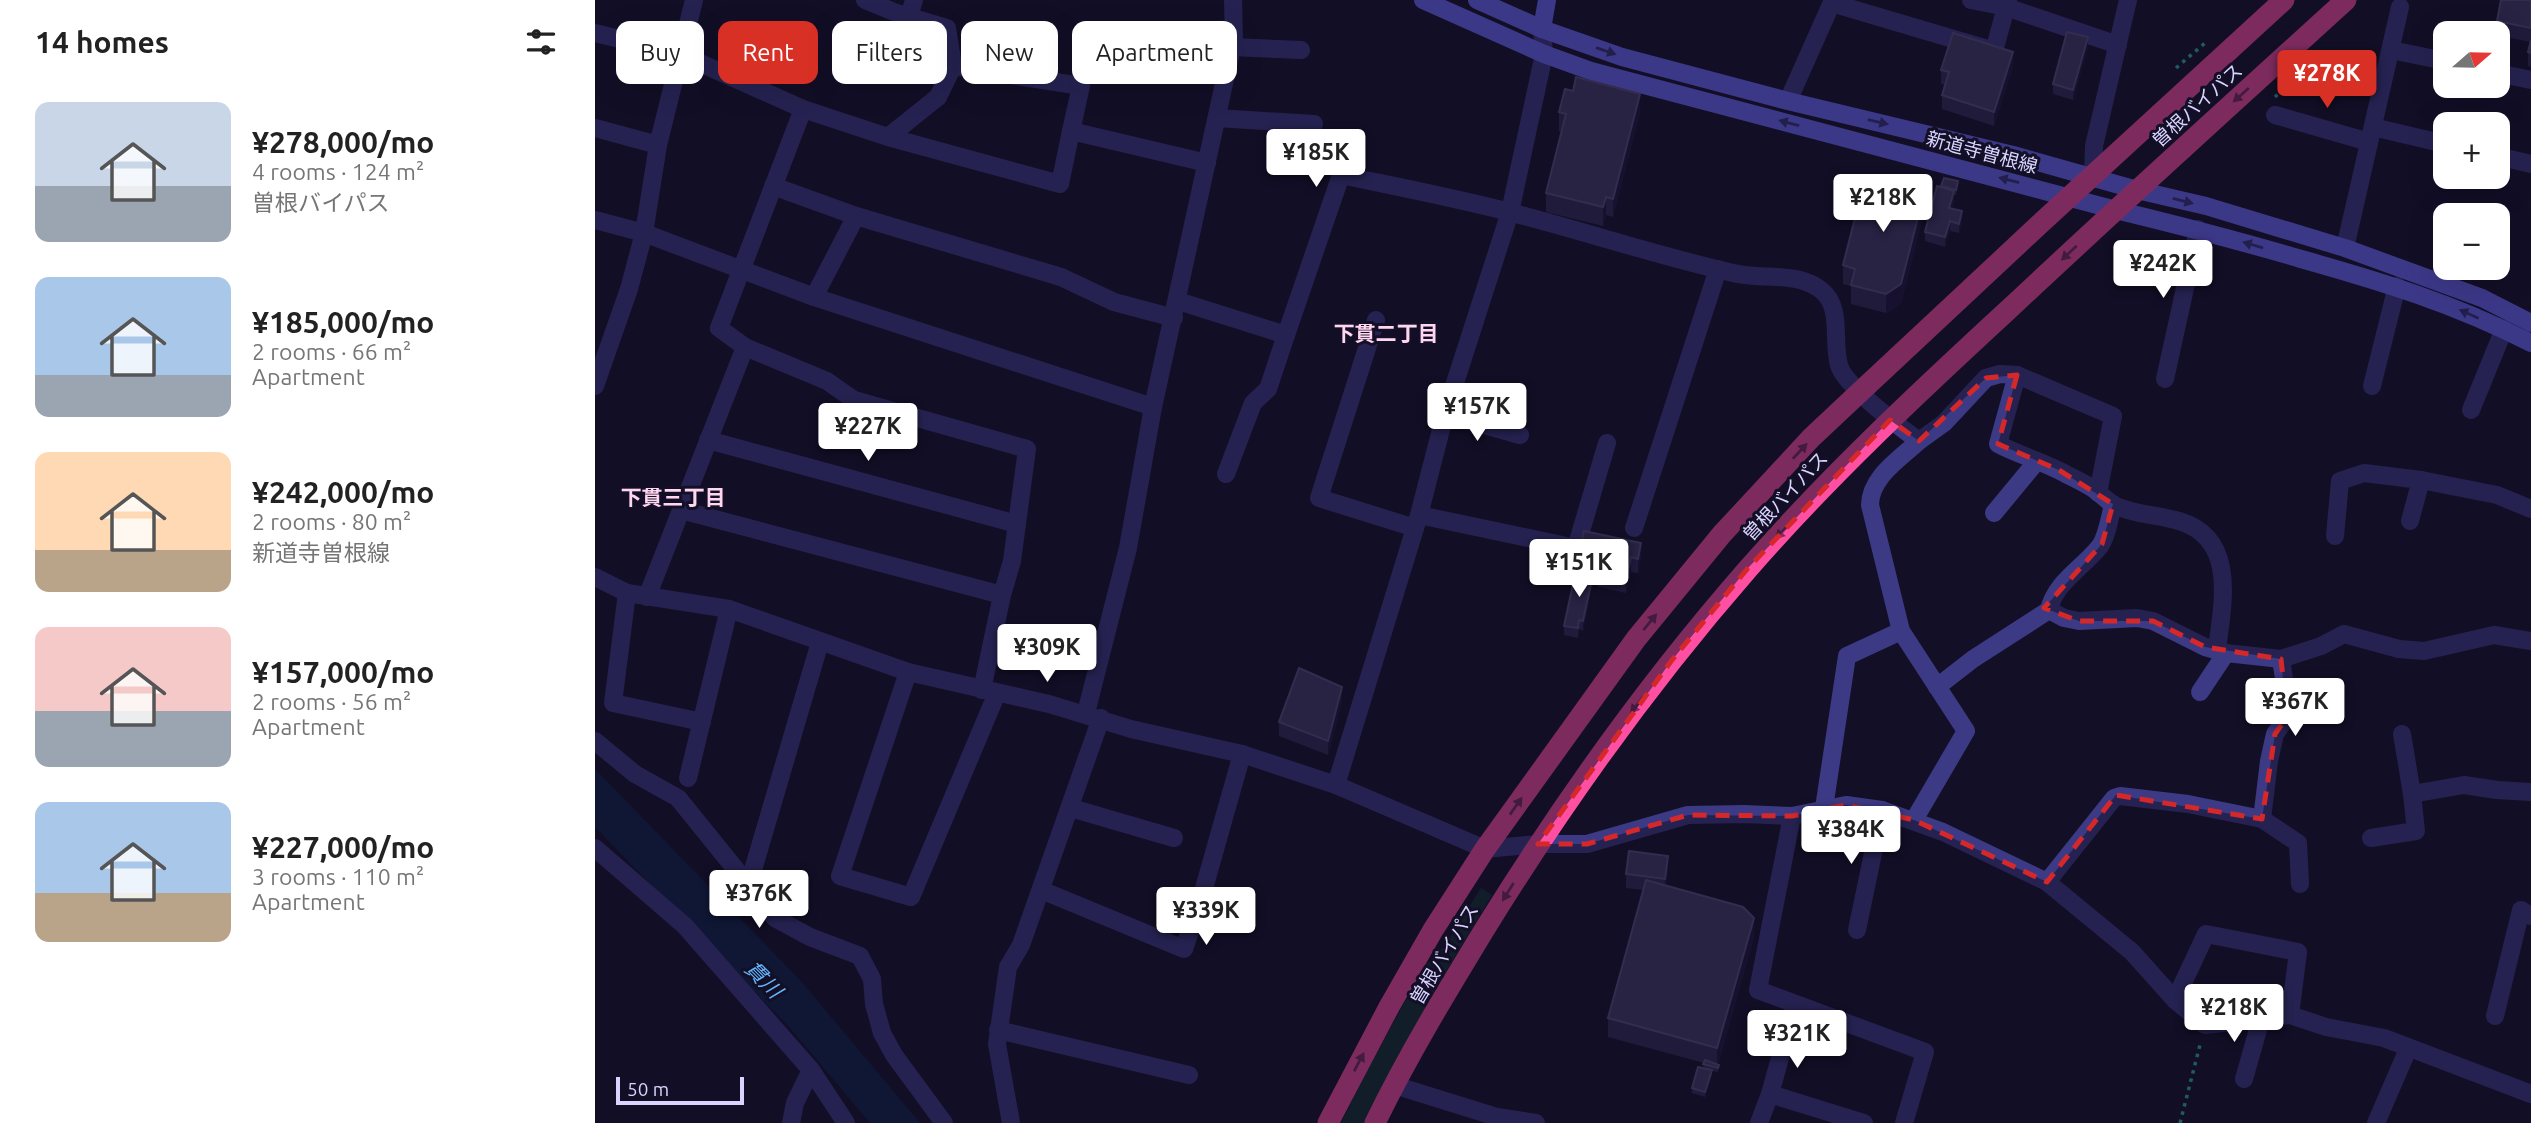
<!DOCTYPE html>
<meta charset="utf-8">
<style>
body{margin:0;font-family:Ubuntu,"Noto Sans JP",sans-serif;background:#f2f2f2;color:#222;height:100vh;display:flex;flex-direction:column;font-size:26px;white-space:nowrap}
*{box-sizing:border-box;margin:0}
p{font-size:23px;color:#767676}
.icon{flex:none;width:38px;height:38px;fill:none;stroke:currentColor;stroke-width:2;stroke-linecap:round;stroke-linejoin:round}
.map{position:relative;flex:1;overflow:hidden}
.sheet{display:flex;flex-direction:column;background:#fff;width:595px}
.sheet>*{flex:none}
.top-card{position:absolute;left:21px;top:21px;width:665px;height:63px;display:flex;gap:14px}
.needle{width:46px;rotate:70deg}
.controls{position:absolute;left:1838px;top:21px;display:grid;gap:14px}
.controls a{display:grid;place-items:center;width:77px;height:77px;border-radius:14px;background:#fff;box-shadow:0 7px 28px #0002;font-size:35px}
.scale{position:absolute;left:21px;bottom:18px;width:128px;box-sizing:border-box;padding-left:7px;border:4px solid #d9d4ff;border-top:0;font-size:19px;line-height:24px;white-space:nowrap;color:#d9d4ff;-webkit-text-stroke:5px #130f26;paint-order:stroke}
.price{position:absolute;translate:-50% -60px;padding:0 16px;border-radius:7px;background:#fff;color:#222;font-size:23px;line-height:46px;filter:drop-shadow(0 2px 4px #0008)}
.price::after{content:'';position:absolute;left:50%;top:42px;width:21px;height:16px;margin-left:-10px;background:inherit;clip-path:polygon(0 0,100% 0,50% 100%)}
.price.selected{background:#d93025;color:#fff}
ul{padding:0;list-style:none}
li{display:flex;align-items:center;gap:21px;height:175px;padding:0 35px}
li span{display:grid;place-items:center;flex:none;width:196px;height:140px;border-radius:14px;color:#555}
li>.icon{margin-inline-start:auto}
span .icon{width:84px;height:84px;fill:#fffc;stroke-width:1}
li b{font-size:30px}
h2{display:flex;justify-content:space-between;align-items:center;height:84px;padding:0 35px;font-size:30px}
.tag{padding:0 24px;border-radius:14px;background:#fff;box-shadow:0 7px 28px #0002;font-size:24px;line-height:63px}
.tag.selected{background:#d93025;color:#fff}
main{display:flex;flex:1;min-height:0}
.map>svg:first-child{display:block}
.green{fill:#12302f}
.water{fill:#0c2248}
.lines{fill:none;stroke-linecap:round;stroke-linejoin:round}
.path{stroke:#2fb8b0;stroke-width:3.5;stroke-dasharray:3.5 5;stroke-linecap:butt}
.street{stroke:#3d3a85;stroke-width:18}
.secondary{stroke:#6f6bff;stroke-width:18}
.highway{stroke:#ff4fa3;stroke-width:21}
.wall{fill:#312854}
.shaded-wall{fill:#1d163a}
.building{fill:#433a66;stroke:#5a527e;stroke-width:2}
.oneway{fill:#38347d}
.oneway2{fill:#7d2c5e}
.marked{fill:none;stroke:#d62828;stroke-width:5;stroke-dasharray:14 9;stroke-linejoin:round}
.labels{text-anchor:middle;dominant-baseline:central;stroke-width:6;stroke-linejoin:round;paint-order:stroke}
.street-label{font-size:19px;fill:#d9d4ff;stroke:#130f26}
.neighbourhood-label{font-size:21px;font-weight:bold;fill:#ffd6f0;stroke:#130f26}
.water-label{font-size:21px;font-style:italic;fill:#62b6ff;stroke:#130f26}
</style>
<main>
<section class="sheet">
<h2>14 homes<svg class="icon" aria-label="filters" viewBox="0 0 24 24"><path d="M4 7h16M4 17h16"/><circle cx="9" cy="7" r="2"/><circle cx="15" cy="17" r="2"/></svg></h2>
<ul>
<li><span style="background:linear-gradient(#c9d6e8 60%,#9aa5b1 0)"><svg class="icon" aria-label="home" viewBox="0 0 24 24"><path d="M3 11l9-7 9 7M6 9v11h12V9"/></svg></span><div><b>¥278,000/mo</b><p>4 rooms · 124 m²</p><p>曽根バイパス</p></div></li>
<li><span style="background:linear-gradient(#a9c7e8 70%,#9aa5b1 0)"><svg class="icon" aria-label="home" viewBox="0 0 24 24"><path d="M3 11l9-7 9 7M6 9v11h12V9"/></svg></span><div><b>¥185,000/mo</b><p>2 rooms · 66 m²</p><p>Apartment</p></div></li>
<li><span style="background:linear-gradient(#ffd9b3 70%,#b9a48a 0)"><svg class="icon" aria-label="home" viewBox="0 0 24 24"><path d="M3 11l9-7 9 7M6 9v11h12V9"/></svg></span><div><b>¥242,000/mo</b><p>2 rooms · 80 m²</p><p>新道寺曽根線</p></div></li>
<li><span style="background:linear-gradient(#f6c9c9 60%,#9aa5b1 0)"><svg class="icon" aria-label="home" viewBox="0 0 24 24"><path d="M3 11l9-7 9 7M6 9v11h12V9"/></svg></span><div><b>¥157,000/mo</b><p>2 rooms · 56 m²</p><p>Apartment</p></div></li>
<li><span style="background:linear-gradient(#a9c7e8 65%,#b9a48a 0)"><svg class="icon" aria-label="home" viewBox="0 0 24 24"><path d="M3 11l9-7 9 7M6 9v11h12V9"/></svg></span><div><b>¥227,000/mo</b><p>3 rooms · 110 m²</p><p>Apartment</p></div></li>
</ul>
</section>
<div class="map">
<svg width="1936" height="1123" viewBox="0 0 1936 1123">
<rect width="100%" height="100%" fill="#130f26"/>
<path class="green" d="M886 888 897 895 836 996 770 1123H746L771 1073 829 967 851 944Z"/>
<path class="water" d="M0 769 205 980 325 1123H275L195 1028 0 827Z"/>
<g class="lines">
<g class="path">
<path d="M1581 68 1610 43"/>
<path d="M1680 97 1694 84 1696 86"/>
<path d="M1585 1123 1606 1041"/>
</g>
<g class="street">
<path d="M270 0 299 12 352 28 358 66"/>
<path d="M1376 0 1411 7 1523 45"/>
<path d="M1237 3 1399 51 1413 0"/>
<path d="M314 17 319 0"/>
<path d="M0 33 85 54 208 109 293 137 465 184 476 131 612 163"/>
<path d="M637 47 706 50"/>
<path d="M1796 50 1850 61"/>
<path d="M1902 73 1936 80"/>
<path d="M1193 101 1238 0"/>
<path d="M208 109 124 328 150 347 232 381 259 400 432 449 417 561 407 595 387 690"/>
<path d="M1680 115 1774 142"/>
<path d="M622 118 719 124"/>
<path d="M1778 127 1850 144"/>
<path d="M0 128 63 145"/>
<path d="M293 137 343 97 358 66 486 86 476 131"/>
<path d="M1902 156 1936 164"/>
<path d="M1498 176 1499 146 1533 0"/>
<path d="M178 186 261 216 466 277 519 302 579 318"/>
<path d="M0 220 49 233 219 297 558 407"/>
<path d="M1750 248 1805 7"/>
<path d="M219 297 261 216"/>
<path d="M583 301 691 335 746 175C803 187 861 198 918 213 991 232 1064 256 1138 273 1165 280 1202 271 1226 290 1248 307 1237 341 1244 365 1249 385 1306 428 1324 441 1306 458 1275 477 1275 505L1306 631 1371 731 1319 820"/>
<path d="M781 320 724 498 820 528"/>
<path d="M1422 375 1518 416 1503 493"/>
<path d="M1570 379 1603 229"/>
<path d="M0 386 34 289 49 233 63 145 99 0"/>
<path d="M1777 386 1802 286"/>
<path d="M1876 410 1909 329"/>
<path d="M850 414 925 435"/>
<path d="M113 440 422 524"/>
<path d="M1324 441 1349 423 1391 378 1405 374 1422 375 1403 444C1424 455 1446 461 1467 472 1478 478 1490 483 1500 490 1507 495 1513 502 1521 506 1542 515 1563 515 1584 521 1642 538 1628 602 1622 649"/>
<path d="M631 474 658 403 673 389 691 335"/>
<path d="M86 510 407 595"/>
<path d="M1399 513 1442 461"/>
<path d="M824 515 981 548 1012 443"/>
<path d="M1815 521 1826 480"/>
<path d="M1039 528 1123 269"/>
<path d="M1740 536 1745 481 1769 473 1826 480 1902 495 1936 509"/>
<path d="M0 577 32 593 134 609 313 672 454 704 536 729 647 754 741 785 890 849 943 844H992L1093 815 1149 814 1197 816 1251 805 1287 810 1348 832 1452 882 1537 952 1580 1000 1610 1025 1695 1015 1731 1027 1789 1038 1936 1094"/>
<path d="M32 593 18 703 107 722"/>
<path d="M52 597 150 347"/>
<path d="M1454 610C1460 582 1488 568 1505 546 1512 536 1515 517 1518 504"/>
<path d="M313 672 245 876 316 897 402 693"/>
<path d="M1342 687 1378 659 1454 610 1469 618 1484 621 1542 618 1558 621 1610 647 1631 653 1686 659 1726 646 1749 634 1804 649 1829 651 1899 635 1936 641"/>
<path d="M1605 692 1631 653"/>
<path d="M491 713 533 548 558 407 639 38 638 0"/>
<path d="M1807 734 1817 794 1869 785 1902 790 1936 792"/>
<path d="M0 741 40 774 83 798 180 918 215 937 265 956 277 979 279 1004 287 1033 299 1055 349 1123"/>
<path d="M93 778 134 609"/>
<path d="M741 785 824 515 850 414 915 212 949 54 947 29"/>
<path d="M476 808 579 838"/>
<path d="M1229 808 1252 656 1306 631"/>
<path d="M1197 816 1163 990 1330 1052 1309 1123"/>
<path d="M1667 819 1674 761 1680 734 1692 717V698L1686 659"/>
<path d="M1776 838 1821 831 1817 794"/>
<path d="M0 848 90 926 216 1070 251 1123"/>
<path d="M1452 882 1519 798 1525 796 1593 804 1667 819 1703 843 1705 884"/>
<path d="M153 887 225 642"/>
<path d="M446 890 589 949 606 899 647 754"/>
<path d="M1262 930 1287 810"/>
<path d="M1580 1000 1611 934 1703 952 1695 1015"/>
<path d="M1900 1016 1926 910 1936 916"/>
<path d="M403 1030 594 1075"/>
<path d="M1649 1079 1666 1019"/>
<path d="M799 1085 902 1117 941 1123"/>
<path d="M1175 1094 1269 1123"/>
<path d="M196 1123 200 1103 216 1070"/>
<path d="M416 1123 402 1044 413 967 426 945 506 718"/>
<path d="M1164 1123 1175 1094 1200 1004"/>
<path d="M1781 1123 1813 1049"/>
</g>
<g class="secondary">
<path d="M828 0 949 54 996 71 1521 210C1583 225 1645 241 1706 259 1788 282 1860 304 1936 343"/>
<path d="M882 0 947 29 1027 57 1193 101 1418 155 1542 190 1611 206 1750 248 1887 298 1936 323"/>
<path d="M947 29 952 0"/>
</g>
<g class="highway">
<path d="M733 1123 794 1007 838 930 890 849 1041 639 1127 534 1216 438 1265 392 1447 222 1689 0"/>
<path d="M780 1123C813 1055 852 991 891 927 969 801 1055 681 1152 570 1233 477 1323 393 1413 310 1525 205 1638 103 1751 0"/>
</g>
</g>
<g class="wall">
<path d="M1936 0V67L1933 66V52L1935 42 1902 35V21Z"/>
<path d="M1493 47 1478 100 1458 94V84Z"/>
<path d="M1418 66 1399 126 1347 109V95L1350 85 1346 84V70Z"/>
<path d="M964 112H1045L1018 217 1011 215 1008 226 951 212V193L966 131H964Z"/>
<path d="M1363 186 1361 195H1359V200L1357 208 1367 221 1364 233 1355 231 1350 247 1330 241V232L1346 187Z"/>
<path d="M1330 208 1306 303 1291 313 1256 304V286L1248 284V265Z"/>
<path d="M1046 557 1043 573 1036 572 1031 593 1003 587V581L998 580 988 631 984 629 983 638 969 635V626L982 570V562Z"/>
<path d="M747 701 733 755 684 736V722Z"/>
<path d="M1073 870 1071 885 1159 937 1123 1064V1072L1117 1071V1075L1110 1097 1097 1093V1088L1108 1068 1109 1063 1013 1037V1018L1048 890 1031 888V874Z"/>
</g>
<g class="shaded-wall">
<path d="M1493 37V47L1478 100V90Z"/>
<path d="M1418 52V66L1399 126V112Z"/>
<path d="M1045 94V112L1018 217V199Z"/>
<path d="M1330 190V208L1306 303 1291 313V294Z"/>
<path d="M1359 191V200L1354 217V208Z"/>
<path d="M1011 197V215L1008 226V207Z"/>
<path d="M1367 211V221L1364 233V224Z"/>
<path d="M1355 221V231L1350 247V237Z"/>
<path d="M1046 543V557L1043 573V559Z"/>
<path d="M1036 557V572L1031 593V579Z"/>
<path d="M998 574V583L988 631V621Z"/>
<path d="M747 687V701L733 755V741Z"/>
<path d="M1073 856V870L1070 893V879Z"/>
<path d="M1159 918V937L1122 1067V1048Z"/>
<path d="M1117 1070V1075L1110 1097V1092Z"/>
</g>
<g class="building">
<path d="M1906 0H1936V28L1902 21Z"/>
<path d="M1472 32 1493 37 1478 90 1458 84Z"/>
<path d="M1358 33 1418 52 1399 112 1347 95 1354 72 1346 70Z"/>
<path d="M1936 40V53L1933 52Z"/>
<path d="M981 77 1045 94 1018 199 1011 197 1008 207 951 193 971 114 964 112 970 89 978 91Z"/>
<path d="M1271 175 1330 190 1306 284 1291 294 1256 285 1260 269 1248 265Z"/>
<path d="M1349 178 1363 181 1361 190 1346 186Z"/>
<path d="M1342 186 1359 191 1354 208 1367 211 1364 224 1355 221 1350 237 1330 232Z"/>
<path d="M989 531 1046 543 1043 559 1036 557 1031 579 1003 572 1004 567 982 562Z"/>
<path d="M981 570 998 574 988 621 984 620 983 628 969 626Z"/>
<path d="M704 668 747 687 733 741 684 722Z"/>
<path d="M1034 851 1073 856 1070 879 1031 874Z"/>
<path d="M1051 880 1148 907 1159 918 1122 1048 1013 1018Z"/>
<path d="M1110 1060 1124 1065 1123 1068 1108 1064Z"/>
<path d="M1103 1067 1117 1070 1110 1092 1097 1088Z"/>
</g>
<defs><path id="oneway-solid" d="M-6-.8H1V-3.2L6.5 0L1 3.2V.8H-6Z" transform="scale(1.75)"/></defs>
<g class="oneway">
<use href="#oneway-solid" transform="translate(1011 51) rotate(19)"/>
<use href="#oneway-solid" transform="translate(1283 122) rotate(13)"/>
<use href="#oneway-solid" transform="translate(1194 123) rotate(-165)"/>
<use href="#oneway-solid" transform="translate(1414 180) rotate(-166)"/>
<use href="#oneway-solid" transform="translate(1588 201) rotate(14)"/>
<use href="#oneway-solid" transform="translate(1658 245) rotate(-164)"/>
<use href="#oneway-solid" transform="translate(1874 314) rotate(-156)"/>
</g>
<g class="oneway2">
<use href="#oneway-solid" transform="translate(1646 95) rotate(138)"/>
<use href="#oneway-solid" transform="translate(1474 253) rotate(137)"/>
<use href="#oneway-solid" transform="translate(1205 451) rotate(-47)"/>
<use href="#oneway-solid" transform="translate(1188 531) rotate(133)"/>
<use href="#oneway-solid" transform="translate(1055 622) rotate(-51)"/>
<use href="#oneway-solid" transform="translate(1042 705) rotate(128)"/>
<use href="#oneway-solid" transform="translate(921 806) rotate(-55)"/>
<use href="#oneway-solid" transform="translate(913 892) rotate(122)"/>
<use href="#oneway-solid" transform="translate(764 1062) rotate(-62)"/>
</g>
<path d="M0 0H1936V1123H0ZM1422 375 1403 444 1464 470 1518 504 1507 544 1449 608 1484 621H1558L1610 647 1686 659 1692 717 1680 734 1667 819 1521 795 1452 882 1319 820 1251 805 1197 816 1093 815 992 844H943L1077 660 1153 568 1295 420 1324 441 1391 378Z" fill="#130f26" fill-opacity=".55" fill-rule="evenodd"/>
<path class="marked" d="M1422 375 1403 444 1464 470 1518 504 1507 544 1449 608 1484 621H1558L1610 647 1686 659 1692 717 1680 734 1667 819 1521 795 1452 882 1319 820 1251 805 1197 816 1093 815 992 844H943L1077 660 1153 568 1295 420 1324 441 1391 378Z"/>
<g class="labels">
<g class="street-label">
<text transform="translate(1602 105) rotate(-42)">曽根バイパス</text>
<text transform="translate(1387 152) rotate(15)">新道寺曽根線</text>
<text transform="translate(1190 496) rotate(-47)">曽根バイパス</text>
<text transform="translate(849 954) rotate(-59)">曽根バイパス</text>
</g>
<g class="neighbourhood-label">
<text x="791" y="333">下貫二丁目</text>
<text x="78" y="497">下貫三丁目</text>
</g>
<g class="water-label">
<text transform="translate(169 979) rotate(45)">貫川</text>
</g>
</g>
</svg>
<div class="controls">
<a><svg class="needle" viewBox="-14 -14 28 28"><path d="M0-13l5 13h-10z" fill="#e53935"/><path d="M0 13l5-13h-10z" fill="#767676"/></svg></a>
<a>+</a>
<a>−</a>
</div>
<div class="scale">50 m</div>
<b class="price selected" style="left:1732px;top:110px">¥278K</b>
<b class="price" style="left:721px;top:189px">¥185K</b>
<b class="price" style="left:1288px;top:234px">¥218K</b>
<b class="price" style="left:1568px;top:300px">¥242K</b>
<b class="price" style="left:882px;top:443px">¥157K</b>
<b class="price" style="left:273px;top:463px">¥227K</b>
<b class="price" style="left:984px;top:599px">¥151K</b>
<b class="price" style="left:452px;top:684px">¥309K</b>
<b class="price" style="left:1700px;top:738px">¥367K</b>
<b class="price" style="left:1256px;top:866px">¥384K</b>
<b class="price" style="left:164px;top:930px">¥376K</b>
<b class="price" style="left:611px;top:947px">¥339K</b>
<b class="price" style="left:1639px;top:1044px">¥218K</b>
<b class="price" style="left:1202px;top:1070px">¥321K</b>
<div class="top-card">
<a class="tag">Buy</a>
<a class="tag selected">Rent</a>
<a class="tag">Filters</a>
<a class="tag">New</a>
<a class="tag">Apartment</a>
</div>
</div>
</main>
